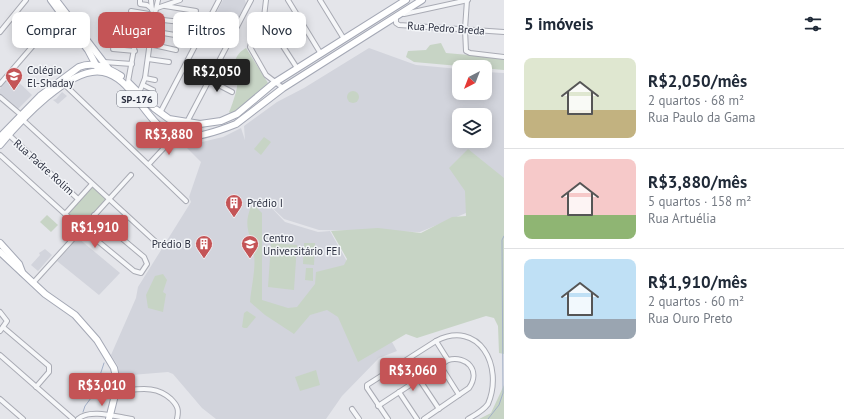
<!DOCTYPE html>
<html lang="pt">
<meta charset="utf-8">
<style>
body{margin:0;font-family:"PT Sans",sans-serif;background:#f6f6f7;color:#1f2937;height:100vh;display:flex;flex-direction:column;font-size:15px;white-space:nowrap}
*{box-sizing:border-box;margin:0}
p{font-size:13px;color:#747a83}
.icon{flex:none;width:22px;height:22px;fill:none;stroke:currentColor;stroke-width:2;stroke-linecap:round;stroke-linejoin:round}
.map{position:relative;flex:1;overflow:hidden}
.drawer{display:flex;flex-direction:column;background:#fff;width:340px}
.drawer>*{flex:none}
.top-card{position:absolute;left:12px;top:12px;width:380px;height:36px;display:flex;gap:8px}
.needle{width:26px;rotate:222deg}
.tools{position:absolute;left:452px;top:60px;display:grid;gap:8px}
.tools a{display:grid;place-items:center;width:40px;height:40px;border-radius:8px;background:#fff;box-shadow:0 2px 10px #0003;font-size:20px}
.price{position:absolute;translate:-50% -34px;padding:0 9px;border-radius:4px;background:#c45456;color:#fff;font-size:13px;line-height:26px;filter:drop-shadow(0 1px 2px #0008)}
.price::after{content:'';position:absolute;left:50%;top:24px;width:12px;height:9px;margin-left:-6px;background:inherit;clip-path:polygon(0 0,100% 0,50% 100%)}
.price.active{background:#222;color:#fff}
ul{padding:0;list-style:none}
li{display:flex;align-items:center;gap:12px;height:100px;padding:0 20px}
li+li{border-top:1px solid #e0e1e3}
li span{display:grid;place-items:center;flex:none;width:112px;height:80px;border-radius:8px;color:#555}
li>.icon{margin-inline-start:auto}
span .icon{width:48px;height:48px;fill:#fffc;stroke-width:1}
li b{font-size:17px}
h2{display:flex;justify-content:space-between;align-items:center;height:48px;padding:0 20px;font-size:17px}
.tag{padding:0 14px;border-radius:8px;background:#fff;box-shadow:0 2px 10px #0003;font-size:14px;line-height:36px}
.tag.active{background:#c45456;color:#fff}
main{display:flex;flex:1;min-height:0}
.map>svg:first-child{display:block}
.built{fill:#d2d4dc;fill-rule:evenodd}
.green{fill:#c7d4c5}
.lines{fill:none;stroke-linecap:round;stroke-linejoin:round}
.stream{stroke:#a2afc7;stroke-width:1}
.street-casing{stroke:#a9abb4;stroke-width:6}
.primary-casing{stroke:#a4a8b5;stroke-width:8}
.street{stroke:#f6f7f9;stroke-width:4}
.primary{stroke:#fff;stroke-width:6}
.labels{text-anchor:middle;dominant-baseline:central;stroke-width:3;stroke-linejoin:round;paint-order:stroke}
.shield{fill:#f3f5f8;stroke:#686c78;stroke-width:1}
.shield-label{font-size:10px;font-weight:bold;fill:#2d3141}
.street-label{font-size:11px;fill:#2d3141;stroke:#f3f5f8}
.poi-label{font-size:11px;fill:#2d3141;stroke:#f3f5f8;text-anchor:start}
</style>
<main>
<div class="map">
<svg width="504" height="419" viewBox="0 0 504 419">
<rect width="100%" height="100%" fill="#e4e5ea"/>
<g class="built">
<path d="M223 0H245L246 4 226 40 207 30Z"/>
<path d="M369 48 416 65 459 69V93H485V72L504 73V195L483 206 420 232 319 230 284 219 265 201 285 222 318 232 330 231 397 351 379 358 342 396 326 419H216L202 408 173 374 168 372 119 376 118 366 111 355 136 298 138 287 191 202 189 197 201 162 185 146 223 137 241 128 245 140 244 126 277 102 304 88ZM459 115H485V141H459Z"/>
<path d="M11 75 32 95 18 109 0 94V89Z"/>
<path d="M62 92 67 96 58 104 53 100 56 99Z"/>
<path d="M78 238 120 273 99 295 57 261Z"/>
<path d="M45 249 52 255 38 271 31 265 40 255 39 253Z"/>
</g>
<g class="green">
<path d="M441 43 446 53 504 58V70L414 62 406 57 408 51 426 50 430 45Z"/>
<path d="M246 48 268 83 250 100 231 114 229 112C231 109 238 87 237 85 235 70 230 57 246 48Z"/>
<circle cx="353" cy="97" r="6"/>
<path d="M264 137 271 142 261 155 254 149Z"/>
<path d="M468 149 504 178V354L499 353 498 326 494 318 486 316 417 338 406 334 358 362 338 317 327 310 310 315 294 334 265 315 250 302C251 289 256 268 254 255 252 235 242 228 251 207H256L262 213V300L288 308 297 307 315 284 316 272 344 265 347 259 331 231 378 228 421 233 452 217 466 216 465 191 449 168Z"/>
<path d="M92 186 106 199 82 226 68 213Z"/>
<path d="M47 215 58 225 51 232 40 222Z"/>
<path d="M271 243 297 245 294 290 268 287Z"/>
<path d="M304 243H315L314 265 303 264Z"/>
<path d="M306 268H313V281L305 280Z"/>
<path d="M163 274 167 280 163 292 166 294 163 312 148 308 146 295 155 276Z"/>
<path d="M247 311 256 317 247 328H244L242 327 244 313Z"/>
<path d="M316 370 320 385 300 391 295 377Z"/>
<path d="M504 385V419H479L491 413Z"/>
</g>
<g class="lines">
<g class="stream">
<path d="M83 412 85 406 94 394 104 363"/>
<path d="M488 419 499 405 503 393 502 240 504 236"/>
</g>
<defs>
<g id="street">
<path d="M140 0V4L147 5 152 9"/>
<path d="M151 0 152 10"/>
<path d="M266 0 264 17 252 39 250 47 266 75 283 88"/>
<path d="M288 0 321 54"/>
<path d="M320 0 344 39"/>
<path d="M467 0 465 29 466 51 470 53 504 57"/>
<path d="M165 6 196 11"/>
<path d="M157 8 180 0"/>
<path d="M131 11 155 15"/>
<path d="M404 14 468 0"/>
<path d="M264 17 297 68"/>
<path d="M396 17V23L399 25 504 32"/>
<path d="M154 19 190 23"/>
<path d="M122 23 152 27"/>
<path d="M151 31 181 36"/>
<path d="M0 32 26 0"/>
<path d="M117 36 150 40"/>
<path d="M149 44 176 50"/>
<path d="M113 49 135 51"/>
<path d="M148 59 169 62"/>
<path d="M104 62 132 64"/>
<path d="M145 78 155 80"/>
<path d="M209 80 232 92"/>
<path d="M128 82 136 38"/>
<path d="M0 84 62 12"/>
<path d="M65 85 186 201"/>
<path d="M143 85 153 90"/>
<path d="M139 93 145 78 152 27 158 0"/>
<path d="M0 97 20 114"/>
<path d="M160 113 219 0"/>
<path d="M23 120 157 243"/>
<path d="M187 122 251 0"/>
<path d="M9 135 78 199"/>
<path d="M0 155 65 214 134 271 141 273 147 264 144 257 94 215"/>
<path d="M149 164 175 136"/>
<path d="M65 214 92 184"/>
<path d="M33 283 131 175"/>
<path d="M0 312 7 321 0 331"/>
<path d="M3 327 49 366V372L36 387"/>
<path d="M436 341 448 360"/>
<path d="M0 355 73 419"/>
<path d="M440 365 459 395"/>
<path d="M419 379 439 409"/>
<path d="M116 391C137 390 155 384 171 399 178 406 179 410 177 419"/>
<path d="M399 392 417 419"/>
<path d="M0 399 23 419"/>
<path d="M378 406 448 360C467 355 481 371 469 388L424 419"/>
<path d="M352 409 359 419"/>
<path d="M78 419C90 408 117 417 132 419"/>
<path d="M388 419 367 388V385L436 341C479 319 504 366 488 404 483 411 475 415 468 419"/>
</g>
<g id="primary">
<path d="M51 0 88 50 97 67"/>
<path d="M56 0 108 68"/>
<path d="M129 83 154 108 169 119 200 124 221 121 237 114 274 83 406 0"/>
<path d="M0 137 40 96 79 67C94 61 108 68 121 76"/>
<path d="M0 145C19 122 71 65 103 72 118 75 128 87 136 98 145 109 160 132 174 136 191 141 221 130 236 124L283 88 422 0"/>
<path d="M0 243 19 264 22 272"/>
<path d="M0 252 45 294 75 315 97 340 114 368 116 377V391L109 419"/>
</g>
</defs>
<use href="#street" class="street-casing"/>
<use href="#primary" class="primary-casing"/>
<use href="#street" class="street"/>
<use href="#primary" class="primary"/>
</g>
<defs>
<symbol id="school-pin" viewBox="-11 -11 22 30"><path d="M0 17L-7.5 6A9.5 9.5 0 1 1 7.5 6Z" fill="#c45456" stroke="#f3f5f8"/><path d="M0-5L7-2L0 1L-7-2ZM-4 1L0 2.5L4 1V4Q0 6-4 4Z" fill="#fff"/></symbol>
<symbol id="building-pin" viewBox="-11 -11 22 30"><path d="M0 17L-7.5 6A9.5 9.5 0 1 1 7.5 6Z" fill="#c45456" stroke="#f3f5f8"/><path d="M-4-6H4V6H1V3H-1V6H-4ZM-2.5-4.3h1.7v1.8h-1.7ZM.8-4.3h1.7v1.8H.8ZM-2.5-1h1.7V.8h-1.7ZM.8-1h1.7V.8H.8Z" fill="#fff"/></symbol>
<symbol id="university-pin" viewBox="-11 -11 22 30"><path d="M0 17L-7.5 6A9.5 9.5 0 1 1 7.5 6Z" fill="#c45456" stroke="#f3f5f8"/><path d="M0-5L7-2L0 1L-7-2ZM-4 1L0 2.5L4 1V4Q0 6-4 4Z" fill="#fff"/></symbol>
</defs>
<g fill-rule="evenodd">
<use href="#school-pin" x="4" y="66" width="20" height="27"/>
<use href="#building-pin" x="224" y="193" width="20" height="27"/>
<use href="#building-pin" x="194" y="234" width="20" height="27"/>
<use href="#university-pin" x="240" y="234" width="20" height="27"/>
</g>
<g class="labels">
<rect class="shield" x="117" y="91" width="40" height="16" rx="3"/>
<g class="shield-label">
<text x="137" y="99">SP-176</text>
</g>
<g class="street-label">
<text transform="translate(446 28) rotate(4)">Rua Pedro Breda</text>
<text transform="translate(44 167) rotate(42)">Rua Padre Rolim</text>
</g>
<g class="poi-label">
<text x="27" y="70">Colégio<tspan x="27" dy="13">El-Shaday</tspan></text>
<text x="247" y="203">Prédio I</text>
<text x="263" y="238">Centro<tspan x="263" dy="13">Universitário FEI</tspan></text>
<text x="191" y="244" text-anchor="end">Prédio B</text>
</g>
</g>
</svg>
<div class="tools">
<a><svg class="needle" viewBox="-14 -14 28 28"><path d="M0-13l5 13h-10z" fill="#e53935"/><path d="M0 13l5-13h-10z" fill="#747a83"/></svg></a>
<a><svg class="icon" aria-label="layers" viewBox="0 0 24 24"><path d="M12 4l9 5-9 5-9-5zM3 14l9 5 9-5"/></svg></a>
</div>
<b class="price active" style="left:217px;top:93px">R$2,050</b>
<b class="price" style="left:169px;top:156px">R$3,880</b>
<b class="price" style="left:95px;top:249px">R$1,910</b>
<b class="price" style="left:413px;top:392px">R$3,060</b>
<b class="price" style="left:102px;top:407px">R$3,010</b>
<div class="top-card">
<a class="tag">Comprar</a>
<a class="tag active">Alugar</a>
<a class="tag">Filtros</a>
<a class="tag">Novo</a>
</div>
</div>
<section class="drawer">
<h2>5 imóveis<svg class="icon" aria-label="filters" viewBox="0 0 24 24"><path d="M4 7h16M4 17h16"/><circle cx="9" cy="7" r="2"/><circle cx="15" cy="17" r="2"/></svg></h2>
<ul>
<li><span style="background:linear-gradient(#dfe7d0 65%,#c2b280 0)"><svg class="icon" aria-label="home" viewBox="0 0 24 24"><path d="M3 11l9-7 9 7M6 9v11h12V9"/></svg></span><div><b>R$2,050/mês</b><p>2 quartos · 68 m²</p><p>Rua Paulo da Gama</p></div></li>
<li><span style="background:linear-gradient(#f6c9c9 70%,#8fb573 0)"><svg class="icon" aria-label="home" viewBox="0 0 24 24"><path d="M3 11l9-7 9 7M6 9v11h12V9"/></svg></span><div><b>R$3,880/mês</b><p>5 quartos · 158 m²</p><p>Rua Artuélia</p></div></li>
<li><span style="background:linear-gradient(#bfe0f5 75%,#9aa5b1 0)"><svg class="icon" aria-label="home" viewBox="0 0 24 24"><path d="M3 11l9-7 9 7M6 9v11h12V9"/></svg></span><div><b>R$1,910/mês</b><p>2 quartos · 60 m²</p><p>Rua Ouro Preto</p></div></li>
</ul>
</section>
</main>
